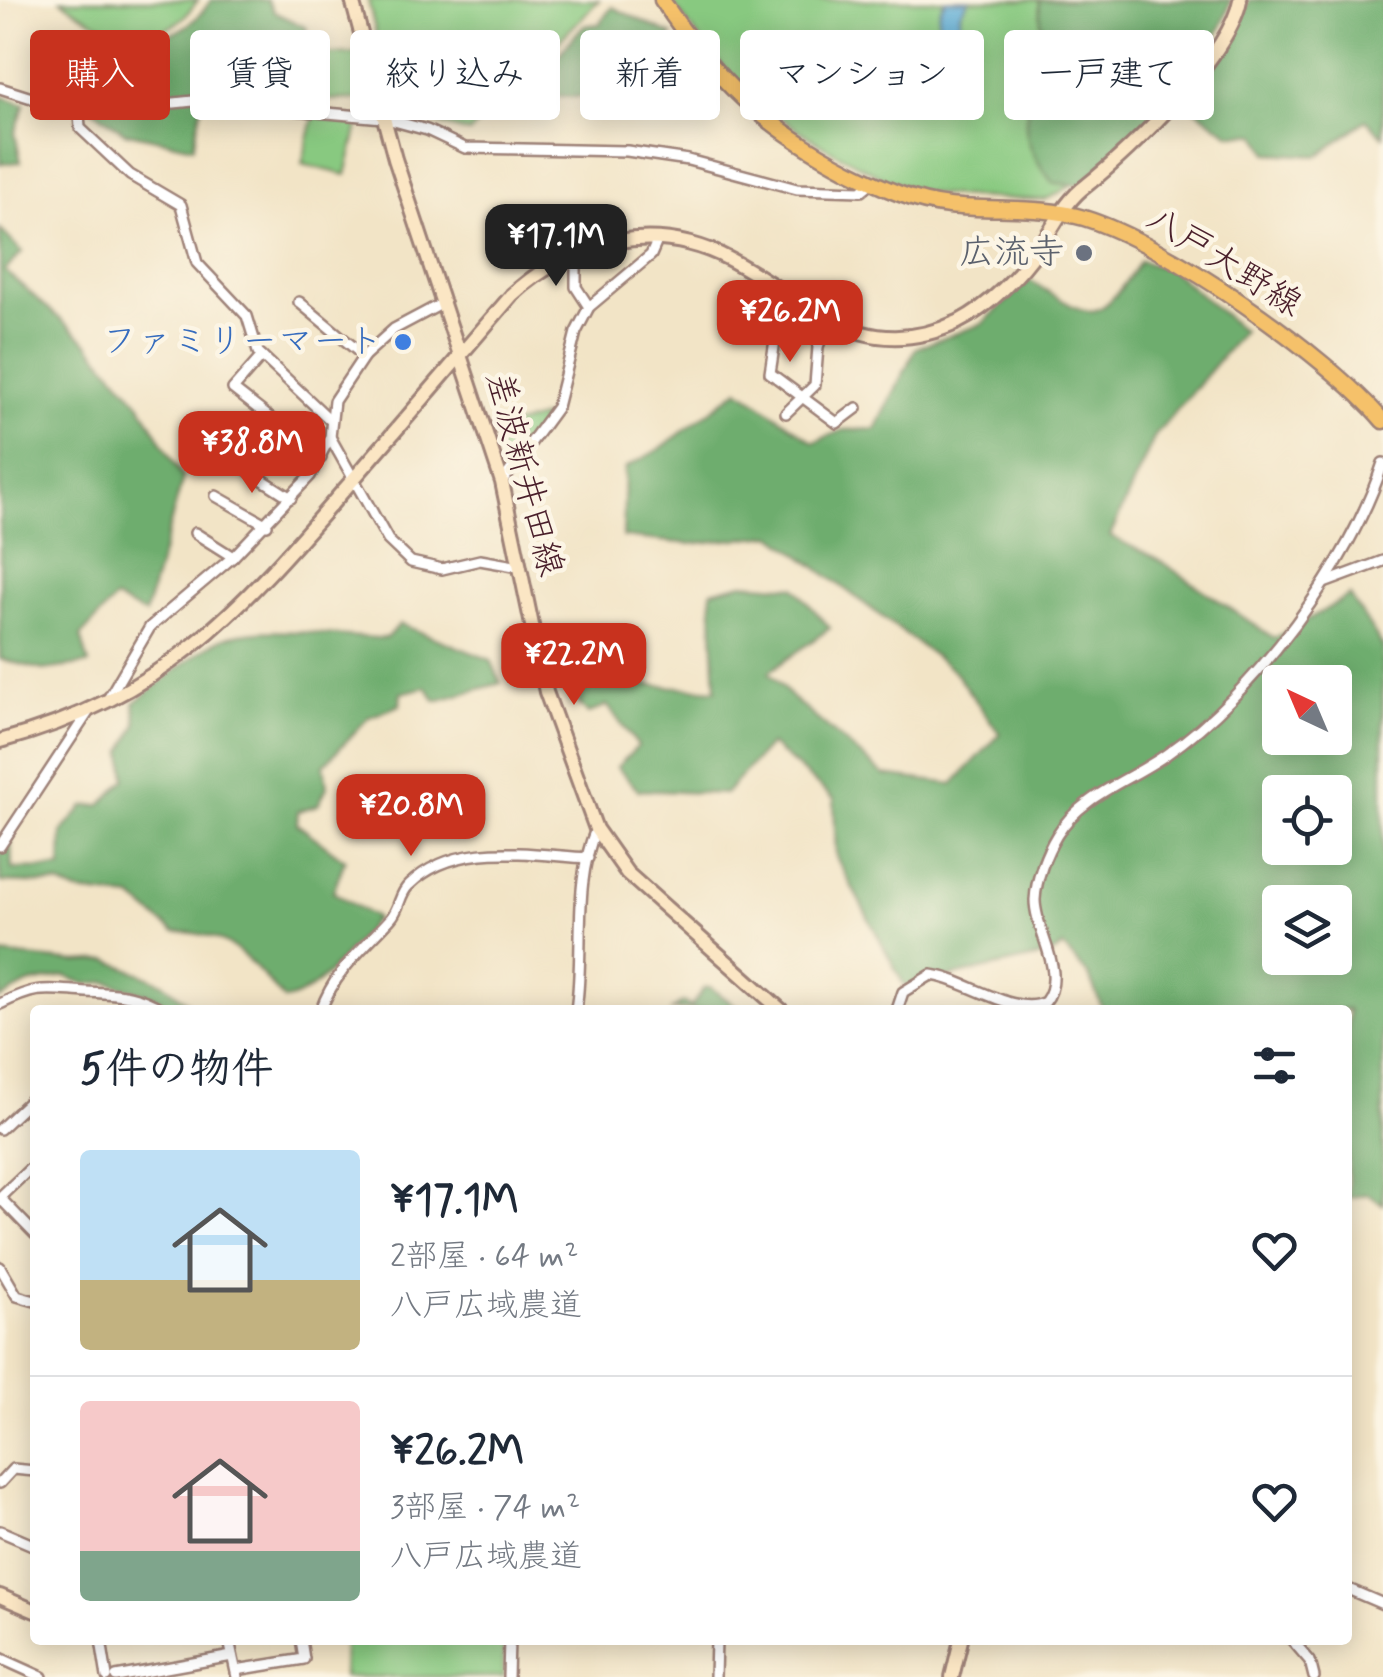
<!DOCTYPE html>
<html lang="ja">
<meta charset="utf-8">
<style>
body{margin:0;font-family:Mynerve,"Klee One",sans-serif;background:#f2f2f3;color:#1f2937;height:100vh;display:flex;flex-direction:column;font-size:38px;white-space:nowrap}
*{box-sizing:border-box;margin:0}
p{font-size:32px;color:#747a83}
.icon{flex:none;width:55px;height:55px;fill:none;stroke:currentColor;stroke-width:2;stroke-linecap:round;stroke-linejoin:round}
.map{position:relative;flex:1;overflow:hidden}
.drawer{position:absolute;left:30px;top:1005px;width:1322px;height:640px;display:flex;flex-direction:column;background:#fff;border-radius:10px;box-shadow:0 5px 25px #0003}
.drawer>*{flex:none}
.top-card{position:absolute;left:30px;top:30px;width:1325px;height:90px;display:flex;gap:20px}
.needle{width:65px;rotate:316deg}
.tools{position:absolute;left:1262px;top:665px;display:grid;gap:20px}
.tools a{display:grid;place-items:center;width:90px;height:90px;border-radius:10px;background:#fff;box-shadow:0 5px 25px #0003;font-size:50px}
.price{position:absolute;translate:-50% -85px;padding:0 22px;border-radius:20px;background:#c8321e;color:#fff;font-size:32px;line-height:65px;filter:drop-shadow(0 2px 5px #0008)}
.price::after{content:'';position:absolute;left:50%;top:60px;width:30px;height:22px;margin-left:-15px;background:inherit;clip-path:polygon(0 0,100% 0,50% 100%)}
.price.current{background:#222;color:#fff}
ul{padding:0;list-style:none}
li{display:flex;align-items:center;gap:30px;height:250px;padding:0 50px}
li+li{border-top:2px solid #e0e1e3}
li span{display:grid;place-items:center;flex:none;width:280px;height:200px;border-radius:10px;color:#555}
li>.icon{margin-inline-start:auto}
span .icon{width:120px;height:120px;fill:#fffc;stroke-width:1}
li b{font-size:42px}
h2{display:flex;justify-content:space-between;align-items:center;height:120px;padding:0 50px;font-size:42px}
.tag{padding:0 35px;border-radius:10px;background:#fff;box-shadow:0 5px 25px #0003;font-size:35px;line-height:90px}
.tag.current{background:#c8321e;color:#fff}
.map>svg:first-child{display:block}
.green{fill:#88c980;stroke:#697456;stroke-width:2.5}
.forest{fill:#6ead6e;stroke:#5c664c;stroke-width:2.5;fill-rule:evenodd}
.water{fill:#5dadd7;stroke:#546681;stroke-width:2.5}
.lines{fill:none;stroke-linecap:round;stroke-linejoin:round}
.street-casing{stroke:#9e8278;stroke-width:14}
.secondary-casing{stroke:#9e8278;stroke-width:18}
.primary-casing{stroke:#9e8278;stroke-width:19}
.street{stroke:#fff;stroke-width:9}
.secondary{stroke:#fbe6c4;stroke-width:12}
.primary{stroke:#f5c16b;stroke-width:14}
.worship-dot{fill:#6b7280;stroke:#fcf5e5;stroke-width:4}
.shop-dot{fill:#3f7fe0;stroke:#fcf5e5;stroke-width:4}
.labels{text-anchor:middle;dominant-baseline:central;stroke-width:9;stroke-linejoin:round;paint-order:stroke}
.worship-label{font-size:35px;fill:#5b616d;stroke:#fcf5e5;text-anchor:end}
.street-label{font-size:35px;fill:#4a1f2b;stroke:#fcf5e5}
.shop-label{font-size:35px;fill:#366cbe;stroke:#fcf5e5;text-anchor:end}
</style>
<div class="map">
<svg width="1383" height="1677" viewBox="0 0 1383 1677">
<rect width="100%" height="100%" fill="#fcf5e5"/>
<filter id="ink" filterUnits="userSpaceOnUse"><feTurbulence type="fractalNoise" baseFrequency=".01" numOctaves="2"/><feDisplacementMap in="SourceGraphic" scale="20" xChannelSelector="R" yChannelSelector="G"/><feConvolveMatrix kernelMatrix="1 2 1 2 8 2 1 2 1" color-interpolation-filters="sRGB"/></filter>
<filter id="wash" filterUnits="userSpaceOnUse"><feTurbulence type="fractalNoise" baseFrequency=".0048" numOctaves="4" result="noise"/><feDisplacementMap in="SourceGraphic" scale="40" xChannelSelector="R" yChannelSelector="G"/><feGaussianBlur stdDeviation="2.25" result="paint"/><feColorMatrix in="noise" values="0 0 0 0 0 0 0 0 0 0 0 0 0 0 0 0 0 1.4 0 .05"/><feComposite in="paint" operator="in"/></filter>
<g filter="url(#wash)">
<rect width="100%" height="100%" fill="#f2e4c6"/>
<g class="green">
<path d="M61 0H198C159 58 105 33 61 0Z"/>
<path d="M368 0H599L469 133 394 110Z"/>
<path d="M671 0H1230C1223 50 1092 183 1044 200 1007 198 966 199 929 193 901 188 876 174 851 161 775 122 719 72 671 0Z"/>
<path d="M357 53 359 99 317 100 316 55Z"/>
<path d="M314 115 358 126 346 175 302 164Z"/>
<path d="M548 416 507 470 492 430Z"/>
<path d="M344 1640H504L503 1677H343Z"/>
</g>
<g class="forest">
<path d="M211 0H267L274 12 307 28 277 100 203 101 193 147 124 132 91 108 107 91 120 46C158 40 189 35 211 0Z"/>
<path d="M1039 0H1231C1211 74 1136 136 1081 185L1053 183C1029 153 1014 122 1038 88H1073L1106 96 1109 66 1091 61 1079 71C1044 53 1041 39 1039 0Z"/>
<path d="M1249 0H1383V136L1366 120 1318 156 1268 153 1257 134H1230L1186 103 1228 48Z"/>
<path d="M612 7 672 35 668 43 655 49 638 42C591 84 607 112 530 89L583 26 599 24Z"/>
<path d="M0 96 25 104 15 133 21 162 0 164Z"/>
<path d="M0 229 22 252 5 271 88 343 140 404 183 478 145 614 115 599 81 636 89 664 43 670 0 659Z"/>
<path d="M1140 261 1171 270 1243 331 1155 436 1110 536 1159 560 1274 638 1350 596 1383 647V1204L1367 1194 1348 1198V1010H1103L1089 976 1063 947 1053 954 905 987 836 857 834 799 770 744 725 794 638 790 617 767 638 746 607 705 588 714 578 702 586 680 716 690 711 591 743 583 794 587 830 628 769 672 792 698 884 775 953 784 1000 734 953 670 773 535 690 544 623 537 625 468 660 449 739 389 814 442 843 430 876 429 916 348 982 324 1029 280C1095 320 1095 328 1140 261ZM1280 682H1335V738H1280ZM1280 792H1335V848H1280ZM1280 902H1335V958H1280Z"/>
<path d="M400 624 491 660 501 683 436 701 426 687 401 693 400 705 369 717 324 765 327 787 318 805 298 811 297 824 345 860 333 892 376 918C355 943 316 997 284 1000 250 960 230 931 174 932L132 898 77 892 59 884 0 882V843L7 837 11 841 12 869 61 868 62 832 84 806 101 805 126 779 123 752 137 724 134 703C158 686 204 643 230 636 277 624 337 638 386 638Z"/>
<path d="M0 954 77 962 108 960 163 983 197 1010H174L155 997 107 982 86 984 65 976 28 984 0 999Z"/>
<path d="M710 987 741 1010H672L683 1002 691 1007 704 988Z"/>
</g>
<path class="water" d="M946 0H969L960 13V31L947 39C935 32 937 9 946 0Z"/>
</g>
<g filter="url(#ink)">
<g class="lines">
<defs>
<g id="street">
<path d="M0 88 79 113 193 101 383 118 427 130 465 148 627 151 688 160 797 189 861 191 872 182"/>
<path d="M79 113 80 128 130 175 181 205 197 263 247 316 258 352 329 419"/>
<path d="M576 251V287L589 307"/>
<path d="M782 295 770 373 837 423 857 408"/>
<path d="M299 302 364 356"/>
<path d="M262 356 233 389 321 458"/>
<path d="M786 413 815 385 818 347 827 321"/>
<path d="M330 437 388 540 411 562 442 569 480 560 520 567"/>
<path d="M235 462 291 498"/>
<path d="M502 482 557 407 576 332 589 307 651 255 658 239"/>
<path d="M216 496 267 525"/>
<path d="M195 533 233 557"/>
<path d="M1324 583 1383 561"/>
<path d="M108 699 150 627 233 557 310 476 330 437 334 401 364 356 394 329 443 303"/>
<path d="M0 846 89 711"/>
<path d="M0 1004C39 985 45 989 86 992 117 994 135 993 163 1010"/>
<path d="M321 1010C335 970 364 948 391 918 400 908 399 894 409 885 456 839 530 855 588 858"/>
<path d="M576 1010C585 950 572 886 596 829"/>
<path d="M897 1010 903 992 931 975C964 978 1016 1018 1045 1002 1068 973 1035 932 1035 900 1036 879 1046 853 1057 835 1081 795 1131 780 1167 754 1255 693 1350 565 1383 463"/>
<path d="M0 1129 35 1096"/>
<path d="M0 1197 35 1164"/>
<path d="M0 1198 35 1234"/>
<path d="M0 1267 17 1296 35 1301"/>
<path d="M0 1483 13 1469 35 1471"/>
<path d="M0 1531 35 1546"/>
<path d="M1348 1589 1383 1604"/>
<path d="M101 1640 107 1677"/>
<path d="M229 1640 237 1677"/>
<path d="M1292 1640 1310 1661 1314 1677"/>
<path d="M0 1658 42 1677"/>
<path d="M236 1670 304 1659 301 1640"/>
<path d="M116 1677 232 1656"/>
<path d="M508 1677 509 1640"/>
<path d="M715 1677 716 1640"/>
</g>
<g id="secondary">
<path d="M352 0 395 159 502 482 546 692 596 829 627 873 781 1010"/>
<path d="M0 741C162 698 238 612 343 491 400 426 456 360 512 295 572 240 654 220 729 259 808 300 860 368 958 322 990 306 1021 274 1041 245 1056 223 1065 201 1087 185 1131 150 1230 55 1240 0"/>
<path d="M0 1596 35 1611"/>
<path d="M952 1677 961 1640"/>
</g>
<path id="primary" d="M662 0C715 80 764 127 849 171 881 187 913 202 949 206 994 211 1041 205 1084 218 1168 244 1326 354 1383 421"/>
</defs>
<use href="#street" class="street-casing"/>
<use href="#secondary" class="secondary-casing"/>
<use href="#primary" class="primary-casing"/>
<use href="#street" class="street"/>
<use href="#secondary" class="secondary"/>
<use href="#primary" class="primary"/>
</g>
</g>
<circle class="worship-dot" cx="1084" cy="253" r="10"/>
<circle class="shop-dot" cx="403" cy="342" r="10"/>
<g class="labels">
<g class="worship-label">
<text x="1064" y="253">広流寺</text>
</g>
<g class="street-label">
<text transform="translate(1224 262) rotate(32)">八戸大野線</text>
<text transform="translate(524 474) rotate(75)">差波新井田線</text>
</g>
<g class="shop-label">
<text x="383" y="342">ファミリーマート</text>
</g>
</g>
</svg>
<div class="tools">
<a><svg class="needle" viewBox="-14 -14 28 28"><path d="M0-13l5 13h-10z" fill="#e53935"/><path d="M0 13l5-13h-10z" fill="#747a83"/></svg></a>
<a><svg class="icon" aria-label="locate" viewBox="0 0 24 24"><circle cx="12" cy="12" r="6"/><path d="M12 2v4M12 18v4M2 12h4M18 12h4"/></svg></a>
<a><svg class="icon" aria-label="layers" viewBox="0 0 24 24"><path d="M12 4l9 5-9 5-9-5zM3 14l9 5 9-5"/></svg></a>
</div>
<b class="price current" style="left:556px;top:289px">¥17.1M</b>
<b class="price" style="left:790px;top:365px">¥26.2M</b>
<b class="price" style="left:252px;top:496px">¥38.8M</b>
<b class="price" style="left:574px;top:708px">¥22.2M</b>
<b class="price" style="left:411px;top:859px">¥20.8M</b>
<div class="top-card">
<a class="tag current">購入</a>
<a class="tag">賃貸</a>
<a class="tag">絞り込み</a>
<a class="tag">新着</a>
<a class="tag">マンション</a>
<a class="tag">一戸建て</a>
</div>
<section class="drawer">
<h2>5件の物件<svg class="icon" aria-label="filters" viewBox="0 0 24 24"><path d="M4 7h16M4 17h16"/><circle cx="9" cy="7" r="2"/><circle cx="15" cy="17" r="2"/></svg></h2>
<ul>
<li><span style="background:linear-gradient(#bfe0f5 65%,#c2b280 0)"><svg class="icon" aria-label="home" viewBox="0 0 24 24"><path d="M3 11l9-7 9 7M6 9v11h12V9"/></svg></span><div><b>¥17.1M</b><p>2部屋 · 64 m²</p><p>八戸広域農道</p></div><svg class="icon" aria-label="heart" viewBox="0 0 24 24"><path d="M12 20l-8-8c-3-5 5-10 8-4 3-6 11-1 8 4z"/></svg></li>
<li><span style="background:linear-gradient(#f6c9c9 75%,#7fa58c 0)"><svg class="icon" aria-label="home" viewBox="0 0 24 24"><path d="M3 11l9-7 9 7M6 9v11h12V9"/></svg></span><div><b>¥26.2M</b><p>3部屋 · 74 m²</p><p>八戸広域農道</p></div><svg class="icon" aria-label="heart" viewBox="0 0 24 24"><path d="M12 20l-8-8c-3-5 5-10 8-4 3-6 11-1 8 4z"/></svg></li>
</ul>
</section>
</div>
